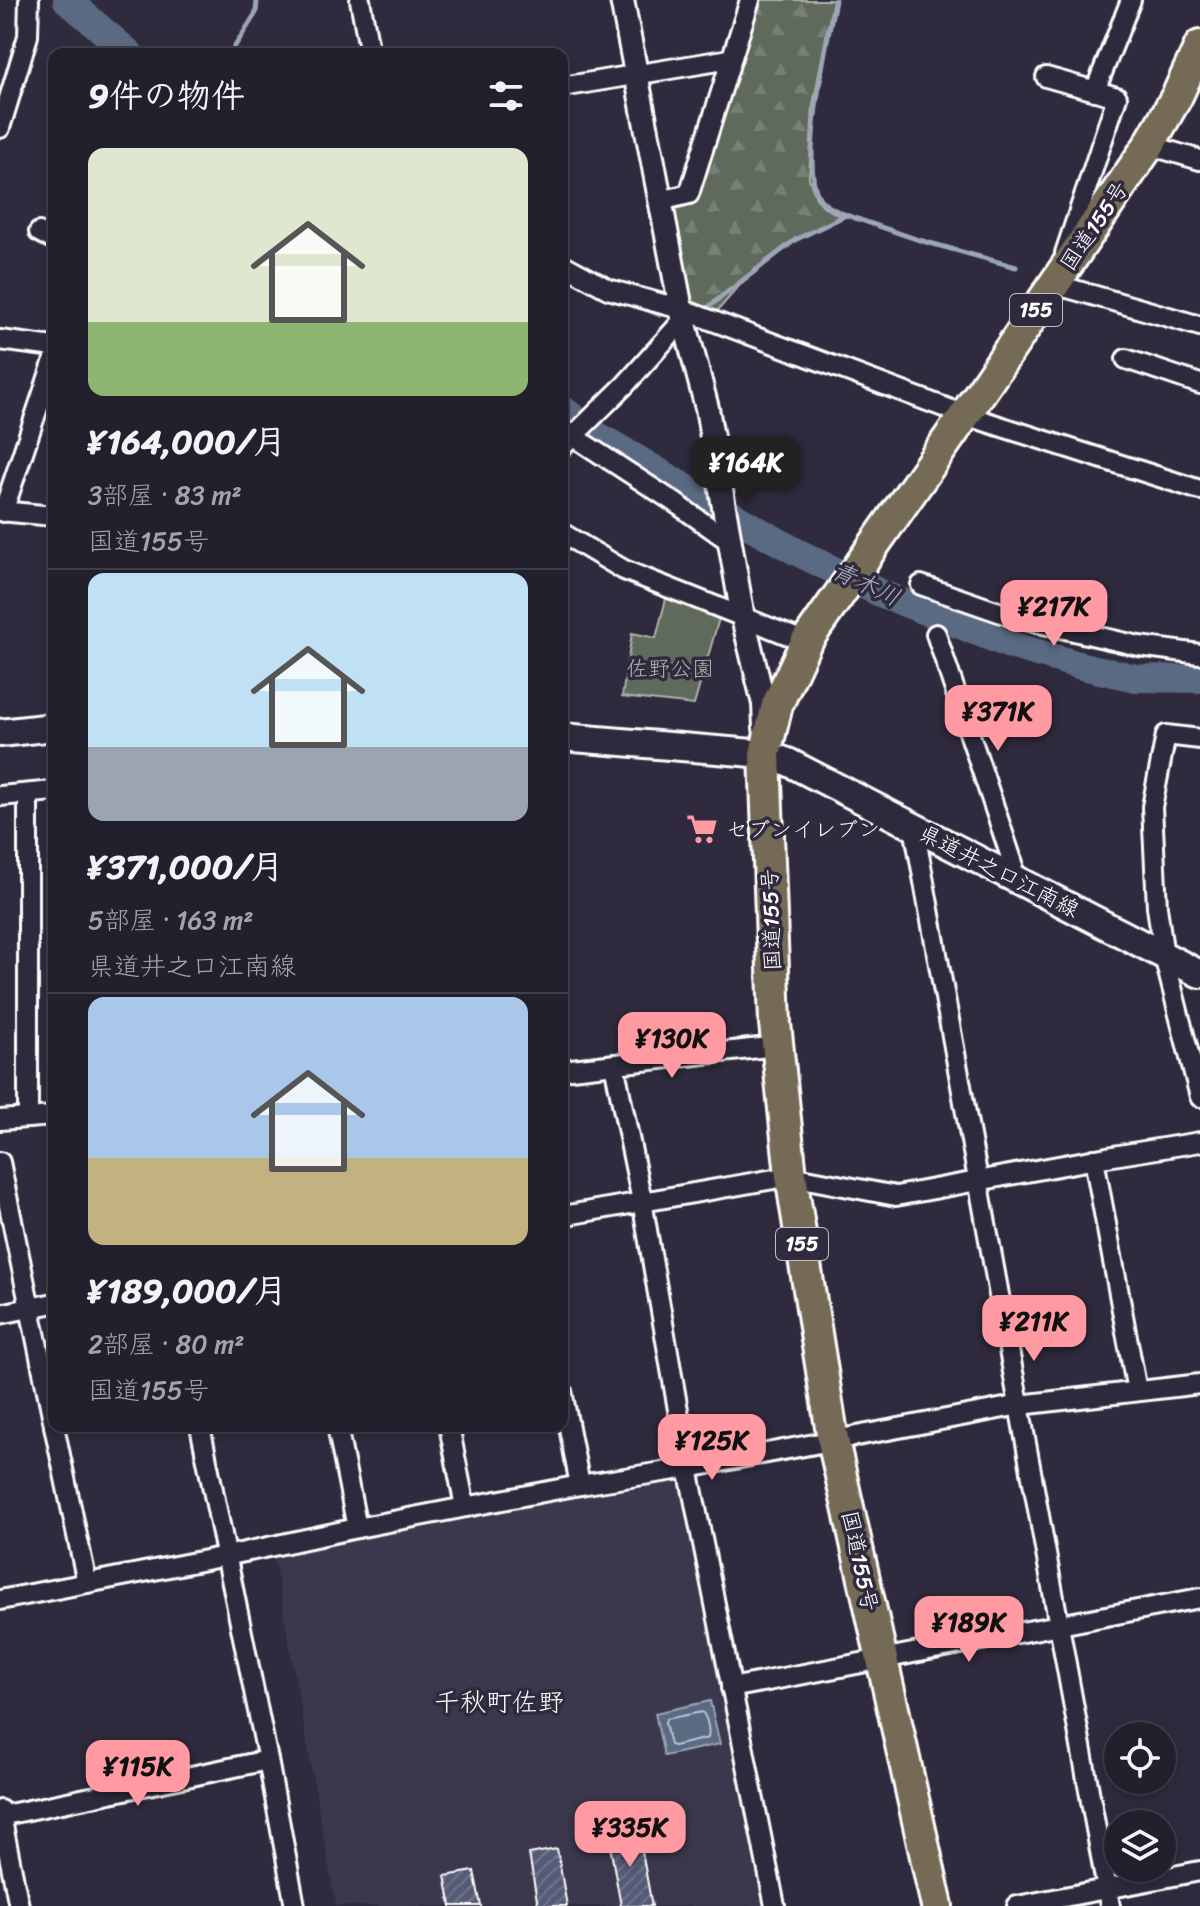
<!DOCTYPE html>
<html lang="ja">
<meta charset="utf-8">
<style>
body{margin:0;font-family:Sriracha,"Klee One",sans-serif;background:#2b2836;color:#f1f3f6;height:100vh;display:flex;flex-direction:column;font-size:30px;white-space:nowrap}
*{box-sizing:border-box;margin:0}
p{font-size:26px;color:#a3a3aa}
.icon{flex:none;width:44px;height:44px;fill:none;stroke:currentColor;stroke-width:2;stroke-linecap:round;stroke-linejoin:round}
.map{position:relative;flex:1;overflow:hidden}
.details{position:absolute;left:48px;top:48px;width:520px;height:1384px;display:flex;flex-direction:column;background:#23202e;border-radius:16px;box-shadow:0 4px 12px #0003,0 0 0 2px #403e4a}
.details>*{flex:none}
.tools{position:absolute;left:1104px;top:1722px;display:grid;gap:16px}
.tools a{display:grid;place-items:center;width:72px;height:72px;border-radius:50%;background:#23202e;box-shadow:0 4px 12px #0003,0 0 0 2px #403e4a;font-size:40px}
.price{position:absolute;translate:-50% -68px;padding:0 18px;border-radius:16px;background:#ff9aa2;color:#111;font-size:26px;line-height:52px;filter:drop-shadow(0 2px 4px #0008)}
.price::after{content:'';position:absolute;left:50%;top:48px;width:24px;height:18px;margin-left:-12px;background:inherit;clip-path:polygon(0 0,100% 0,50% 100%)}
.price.active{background:#222;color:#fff}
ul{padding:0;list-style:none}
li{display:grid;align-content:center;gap:16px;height:424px;padding:0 40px}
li+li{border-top:2px solid #403e4a}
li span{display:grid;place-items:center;height:248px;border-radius:16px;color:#555}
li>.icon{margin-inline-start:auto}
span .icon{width:144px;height:144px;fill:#fffc;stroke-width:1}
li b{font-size:34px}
h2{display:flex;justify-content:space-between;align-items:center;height:96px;padding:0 40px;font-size:34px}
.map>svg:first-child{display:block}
.built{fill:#3b384e}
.forest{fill:url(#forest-firs);stroke:#afb4ae;stroke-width:2}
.park{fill:#5f695c;stroke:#afb4ae;stroke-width:2}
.water{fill:#5a6a82;stroke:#9ca6b4;stroke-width:2}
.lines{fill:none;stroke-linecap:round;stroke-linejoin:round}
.shore{stroke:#bdc3cd;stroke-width:2}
.stream{stroke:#9ca6b4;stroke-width:5}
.river{stroke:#5a6a82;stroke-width:28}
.building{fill:url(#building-hatch);stroke:#fff;stroke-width:2}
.minor-casing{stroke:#fff;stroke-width:24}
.tertiary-casing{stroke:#fff;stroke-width:28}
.secondary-casing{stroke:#fff;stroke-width:32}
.trunk-casing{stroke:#fff;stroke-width:36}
.minor{stroke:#2f2a3d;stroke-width:18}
.tertiary{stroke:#2f2a3d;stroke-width:22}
.secondary{stroke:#2f2a3d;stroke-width:26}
.trunk{stroke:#756a55;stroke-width:30}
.labels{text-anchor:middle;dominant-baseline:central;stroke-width:7;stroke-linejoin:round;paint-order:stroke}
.shield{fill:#2f2a3d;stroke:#c1bfc5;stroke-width:2}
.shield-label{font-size:20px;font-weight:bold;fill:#fff}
.street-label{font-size:22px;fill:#fff;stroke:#2f2a3d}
.park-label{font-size:22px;fill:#afb4ae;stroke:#2f2a3d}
.poi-label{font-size:22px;fill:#fff;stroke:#2f2a3d;text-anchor:start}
.water-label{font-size:24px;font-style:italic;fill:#acb4c0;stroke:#2f2a3d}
.quarter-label{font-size:26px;fill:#fff;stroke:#2f2a3d}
</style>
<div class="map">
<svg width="1200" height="1906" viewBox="0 0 1200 1906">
<defs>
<pattern id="forest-firs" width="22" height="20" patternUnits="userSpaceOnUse" patternTransform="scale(2)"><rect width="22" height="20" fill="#5f695c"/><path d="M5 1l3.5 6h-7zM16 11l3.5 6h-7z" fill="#778074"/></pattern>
<pattern id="building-hatch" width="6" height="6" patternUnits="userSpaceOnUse" patternTransform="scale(2)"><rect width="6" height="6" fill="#565a76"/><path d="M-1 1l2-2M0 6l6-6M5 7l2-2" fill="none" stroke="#6f738b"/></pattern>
</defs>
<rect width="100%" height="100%" fill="#2f2a3d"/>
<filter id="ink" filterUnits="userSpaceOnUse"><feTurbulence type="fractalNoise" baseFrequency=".0125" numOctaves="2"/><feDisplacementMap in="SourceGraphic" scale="16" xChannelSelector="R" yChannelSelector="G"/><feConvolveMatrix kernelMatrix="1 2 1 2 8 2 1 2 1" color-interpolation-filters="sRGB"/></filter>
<g filter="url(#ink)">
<path class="built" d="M686 1474 767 1906H336L274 1559 283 1548Z"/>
<path class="forest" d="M752 0H833L813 105 809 178 816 198 825 208 843 217 795 240 747 277 713 316 684 319 660 201 689 193Z"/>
<path class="park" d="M668 591 720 615 694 705 622 697 632 633 656 638Z"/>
<path class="water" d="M710 1701 720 1744 664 1756 655 1713Z"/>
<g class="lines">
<path class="shore" d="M702 1712C707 1717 710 1731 708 1738L674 1746 670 1745 665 1723 666 1719Z"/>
<g class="stream">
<path d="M835 0C828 38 798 169 820 199 826 207 837 211 846 215"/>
<path d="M230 54 256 13 257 0"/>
<path d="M635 305 660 315"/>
<path d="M707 308 795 240 846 215 919 240 1016 267"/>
</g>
<g class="river">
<path d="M67 0 130 54"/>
<path d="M562 409 595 434 754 528 795 551 880 593 1010 645 1082 666 1136 678 1200 679"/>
</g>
</g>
<g class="building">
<path d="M638 1830 652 1906H621L608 1835Z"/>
<path d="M557 1849 567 1906H538L529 1854Z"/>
<path d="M474 1871 481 1906H451L445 1876Z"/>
</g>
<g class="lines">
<defs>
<g id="minor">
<path d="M360 0 370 54"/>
<path d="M1046 77 1117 97 1065 253"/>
<path d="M562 87 730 59"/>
<path d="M1095 91 1131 0"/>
<path d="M0 128 28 36 29 0"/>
<path d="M1149 145 1200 160"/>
<path d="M660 201 689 194 750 0"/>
<path d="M39 232 54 240"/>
<path d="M562 264 608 289 681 309 965 415 1200 490"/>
<path d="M1057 277 1054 284 1200 326"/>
<path d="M0 340 54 347"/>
<path d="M1126 359 1200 384"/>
<path d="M562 429 674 502 729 541"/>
<path d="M562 447 625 385 684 319"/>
<path d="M0 511 54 516"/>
<path d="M3 512 54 360"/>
<path d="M562 533 624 570 806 642"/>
<path d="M921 585 1013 617 1139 646 1200 654"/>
<path d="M936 634 1013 863 1011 877"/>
<path d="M1200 739 1166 735 1152 807 1157 907 1164 956 1200 1097"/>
<path d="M0 796 54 791"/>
<path d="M914 827 1110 1906"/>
<path d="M614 1064 642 1201 688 1468 775 1906"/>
<path d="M562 1070 777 1046"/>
<path d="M28 1118V794"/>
<path d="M0 1120 54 1116"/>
<path d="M1094 1159 1137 1391"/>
<path d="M0 1162 54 1425"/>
<path d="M562 1216 791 1176 896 1196 1107 1157 1200 1142"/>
<path d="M0 1314 54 1303"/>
<path d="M562 1391 580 1485"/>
<path d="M54 1426 87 1583"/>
<path d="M200 1426 268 1760 295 1906"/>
<path d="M337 1426 357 1528"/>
<path d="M449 1426 465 1507"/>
<path d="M0 1600 226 1556 357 1528 580 1485 688 1468 1020 1405 1200 1384"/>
<path d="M731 1688 1200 1598"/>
<path d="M0 1810 19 1906"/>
<path d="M0 1816 268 1760"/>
<path d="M1017 1906 1200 1871"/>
</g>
<path id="tertiary" d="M622 0 681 309 707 408 743 618 764 704 765 728"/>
<g id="secondary">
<path d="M0 733 54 727"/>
<path d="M562 737 765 754 788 762 1200 974"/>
</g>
<path id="trunk" d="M937 1906 833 1440 791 1176 775 1023 765 754 777 705 806 642 965 415 1149 145 1177 96 1200 46"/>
</defs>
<use href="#minor" class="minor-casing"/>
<use href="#tertiary" class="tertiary-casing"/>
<use href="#secondary" class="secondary-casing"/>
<use href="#trunk" class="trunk-casing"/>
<use href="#minor" class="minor"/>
<use href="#tertiary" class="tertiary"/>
<use href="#secondary" class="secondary"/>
<use href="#trunk" class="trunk"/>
</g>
</g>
<defs>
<symbol id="supermarket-bare" viewBox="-9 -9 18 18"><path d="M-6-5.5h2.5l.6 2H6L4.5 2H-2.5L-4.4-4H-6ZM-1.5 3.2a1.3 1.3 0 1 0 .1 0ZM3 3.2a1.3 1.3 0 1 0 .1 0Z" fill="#ff9aa2" stroke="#2f2a3d" stroke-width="2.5" paint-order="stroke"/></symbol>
</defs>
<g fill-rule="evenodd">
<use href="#supermarket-bare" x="680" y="807" width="44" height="44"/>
</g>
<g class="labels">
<g class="shield">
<rect x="1010" y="294" width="52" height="32" rx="6"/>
<rect x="776" y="1228" width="52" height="32" rx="6"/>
</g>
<g class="shield-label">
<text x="1036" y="310">155</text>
<text x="802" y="1244">155</text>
</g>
<g class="street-label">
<text transform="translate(1094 226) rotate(-56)">国道155号</text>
<text transform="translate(999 871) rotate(27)">県道井之口江南線</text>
<text transform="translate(771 920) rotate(-92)">国道155号</text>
<text transform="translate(860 1561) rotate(78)">国道155号</text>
</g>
<g class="park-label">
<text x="670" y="668">佐野公園</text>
</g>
<g class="poi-label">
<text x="726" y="829">セブンイレブン</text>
</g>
<g class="water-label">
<text transform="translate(866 584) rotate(25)">青木川</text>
</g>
<g class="quarter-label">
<text x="499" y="1702">千秋町佐野</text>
</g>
</g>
</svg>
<div class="tools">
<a><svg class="icon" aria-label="locate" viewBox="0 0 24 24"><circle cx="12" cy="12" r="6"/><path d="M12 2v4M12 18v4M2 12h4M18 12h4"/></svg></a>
<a><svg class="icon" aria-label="layers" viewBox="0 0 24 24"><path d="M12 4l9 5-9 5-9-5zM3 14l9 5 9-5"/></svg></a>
</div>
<b class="price active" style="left:746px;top:504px">¥164K</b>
<b class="price" style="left:1054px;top:648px">¥217K</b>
<b class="price" style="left:998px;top:753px">¥371K</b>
<b class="price" style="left:672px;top:1080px">¥130K</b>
<b class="price" style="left:1034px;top:1363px">¥211K</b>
<b class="price" style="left:712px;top:1482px">¥125K</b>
<b class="price" style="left:969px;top:1664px">¥189K</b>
<b class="price" style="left:138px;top:1808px">¥115K</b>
<b class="price" style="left:630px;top:1869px">¥335K</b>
<section class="details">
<h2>9件の物件<svg class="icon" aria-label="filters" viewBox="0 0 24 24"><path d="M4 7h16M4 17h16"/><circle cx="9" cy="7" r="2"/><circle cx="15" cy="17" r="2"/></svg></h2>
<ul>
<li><span style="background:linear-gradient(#dfe7d0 70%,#8fb573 0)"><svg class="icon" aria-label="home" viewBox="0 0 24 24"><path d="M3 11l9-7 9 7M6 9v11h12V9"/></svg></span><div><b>¥164,000/月</b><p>3部屋 · 83 m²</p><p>国道155号</p></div></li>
<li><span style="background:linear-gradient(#bfe0f5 70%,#9aa5b1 0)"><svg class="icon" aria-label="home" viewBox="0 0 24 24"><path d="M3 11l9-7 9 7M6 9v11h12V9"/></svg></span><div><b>¥371,000/月</b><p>5部屋 · 163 m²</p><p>県道井之口江南線</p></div></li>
<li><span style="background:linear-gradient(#a9c7e8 65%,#c2b280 0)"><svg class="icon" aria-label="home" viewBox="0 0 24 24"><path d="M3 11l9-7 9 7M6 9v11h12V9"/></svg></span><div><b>¥189,000/月</b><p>2部屋 · 80 m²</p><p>国道155号</p></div></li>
</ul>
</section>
</div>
